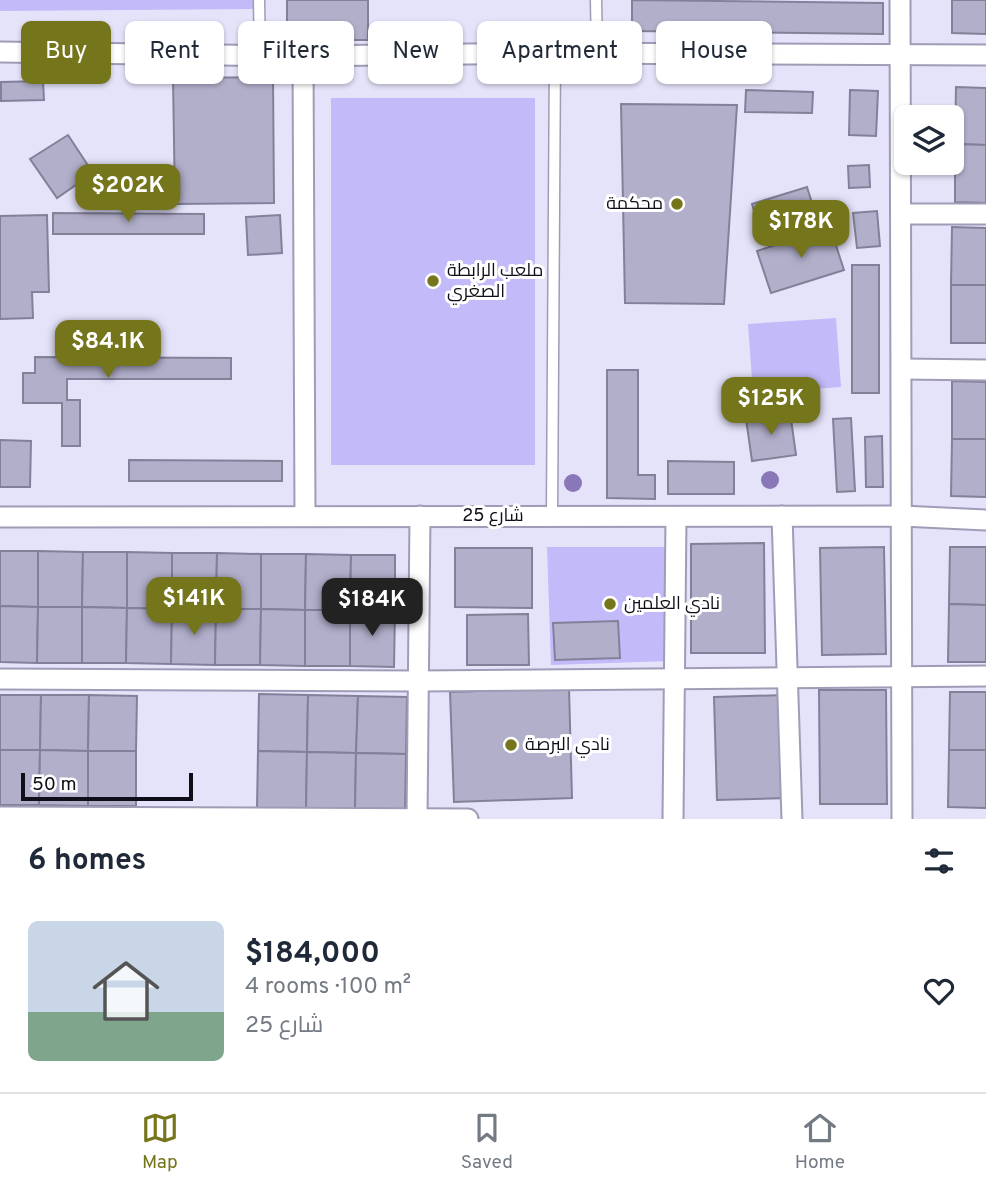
<!DOCTYPE html>
<meta charset="utf-8">
<style>
body{margin:0;font-family:Overpass,Cairo,sans-serif;background:#f6f6f7;color:#1f2937;height:100vh;display:flex;flex-direction:column;font-size:26px;white-space:nowrap}
*{box-sizing:border-box;margin:0}
p{font-size:23px;color:#747a83}
.icon{flex:none;width:38px;height:38px;fill:none;stroke:currentColor;stroke-width:2;stroke-linecap:round;stroke-linejoin:round}
.map{position:relative;height:819px;overflow:hidden}
.sheet{display:flex;flex-direction:column;background:#fff;flex:1}
.sheet>*{flex:none}
.guide{position:absolute;left:21px;top:21px;width:945px;height:63px;display:flex;gap:14px}
.fabs{position:absolute;left:894px;top:105px;display:grid;gap:14px}
.fabs a{display:grid;place-items:center;width:70px;height:70px;border-radius:10px;background:#fff;box-shadow:0 2px 5px #0004;font-size:35px}
.scale{position:absolute;left:21px;bottom:18px;width:172px;box-sizing:border-box;padding-left:7px;border:4px solid #0f0d17;border-top:0;font-size:19px;line-height:24px;white-space:nowrap;color:#0f0d17;-webkit-text-stroke:5px #fff;paint-order:stroke}
.price{position:absolute;translate:-50% -60px;padding:0 16px;border-radius:14px;background:#75751b;color:#fff;font-size:23px;line-height:46px;filter:drop-shadow(0 2px 4px #0008)}
.price::after{content:'';position:absolute;left:50%;top:42px;width:21px;height:16px;margin-left:-10px;background:inherit;clip-path:polygon(0 0,100% 0,50% 100%)}
.price.current{background:#222;color:#fff}
ul{padding:0;list-style:none}
li{display:flex;align-items:center;gap:21px;height:175px;padding:0 28px}
li+li{border-top:2px solid #e0e1e3}
li span{display:grid;place-items:center;flex:none;width:196px;height:140px;border-radius:10px;color:#555}
li>.icon{margin-inline-start:auto}
span .icon{width:84px;height:84px;fill:#fffc;stroke-width:1}
li b{font-size:30px}
h2{display:flex;justify-content:space-between;align-items:center;height:84px;padding:0 28px;font-size:30px}
.chip{padding:0 24px;border-radius:10px;background:#fff;box-shadow:0 2px 5px #0004;font-size:24px;line-height:63px}
.chip.current{background:#75751b;color:#fff}
.tab-bar{display:flex;justify-content:space-around;align-items:center;height:98px;border-top:2px solid #e0e1e3;background:#fff;font-size:19px;color:#747a83}
.tab-bar a{display:grid;justify-items:center;gap:4px}
.tab-bar .current{color:#75751b}
.map>svg:first-child{display:block}
.green{fill:#c2baf9}
.building{fill:#b2afcb;stroke:#83809a;stroke-width:2}
.lines{fill:none;stroke-linecap:round;stroke-linejoin:round}
.service-casing{stroke:#9f9cb7;stroke-width:13}
.minor-casing{stroke:#9f9cb7;stroke-width:23}
.service{stroke:#fff;stroke-width:10}
.minor{stroke:#fff;stroke-width:19}
.tree{fill:#8977b9}
.poi-dot{fill:#75751b;stroke:#fff;stroke-width:2.5}
.labels{text-anchor:middle;dominant-baseline:central;stroke-width:6;stroke-linejoin:round;paint-order:stroke}
.poi-label{font-size:18px;fill:#0f0d17;stroke:#fff;text-anchor:start}
.street-label{font-size:18px;fill:#0f0d17;stroke:#fff}
</style>
<div class="map">
<svg width="986" height="819" viewBox="0 0 986 819">
<rect width="100%" height="100%" fill="#e5e3fa"/>
<g class="green">
<path d="M0 0H257V9L0 11Z"/>
<rect x="331" y="98" width="204" height="367"/>
<path d="M836 318 841 387 753 393 748 324Z"/>
<path d="M547 547H672L670 661 551 665Z"/>
</g>
<g class="building">
<rect x="287" y="0" width="81" height="40"/>
<path d="M632 0 883 3V34L632 31Z"/>
<path d="M952 0H986V34L952 33Z"/>
<path d="M273 77 274 203 175 204 173 78Z"/>
<path d="M43 81 44 100 1 101V82Z"/>
<path d="M956 87 986 88V145L955 144Z"/>
<path d="M746 90 813 92 812 113 745 112Z"/>
<path d="M850 90 878 91 876 136 849 135Z"/>
<path d="M621 104 737 105 724 304 625 303Z"/>
<path d="M68 135 93 173 57 198 30 159Z"/>
<path d="M955 144 986 145V203L955 202Z"/>
<path d="M869 165 870 187 849 188 848 166Z"/>
<path d="M807 187 816 216 760 233 752 204Z"/>
<path d="M877 211 880 246 857 248 853 213Z"/>
<path d="M53 213 204 214V234H53Z"/>
<path d="M47 215 49 292H32L33 318 0 319V216Z"/>
<path d="M280 215 282 253 248 255 246 217Z"/>
<path d="M830 227 844 270 771 293 757 251Z"/>
<path d="M952 227 986 228V285H951Z"/>
<rect x="852" y="265" width="27" height="128"/>
<rect x="951" y="285" width="35" height="58"/>
<path d="M35 357 231 358V379H67V400H80V446H62V403H23V373H35Z"/>
<path d="M607 370H638V475H655V499L607 498Z"/>
<path d="M952 381 986 382V439H952Z"/>
<path d="M790 412 796 455 752 461 746 419Z"/>
<path d="M851 418 855 491 837 492 833 419Z"/>
<path d="M882 436 883 487H866L865 437Z"/>
<path d="M952 439H986V497L951 496Z"/>
<path d="M0 440 31 441 30 487H0Z"/>
<path d="M129 460 282 461V481H129Z"/>
<path d="M668 461 734 462V494H668Z"/>
<path d="M764 543 765 653H691V544Z"/>
<path d="M884 547 886 654 822 655 820 548Z"/>
<path d="M950 547H986V605L949 604Z"/>
<path d="M455 548H532V608L455 607Z"/>
<path d="M0 551H38V607L0 606Z"/>
<path d="M38 551 83 552 82 607H38Z"/>
<path d="M83 552H127V608L82 607Z"/>
<path d="M127 552 172 553V609L127 608Z"/>
<path d="M172 553H217L216 609H172Z"/>
<path d="M217 553 261 554V609H216Z"/>
<path d="M261 554H306L305 610 261 609Z"/>
<path d="M306 554 351 555 350 610H305Z"/>
<path d="M351 555H395V611L350 610Z"/>
<path d="M949 604 986 605V662H948Z"/>
<path d="M0 606 38 607 37 663 0 662Z"/>
<path d="M38 607H82V663H37Z"/>
<path d="M82 607 127 608 126 663H82Z"/>
<path d="M127 608 172 609 171 664 126 663Z"/>
<path d="M172 609H216L215 665 171 664Z"/>
<path d="M216 609H261L260 665H215Z"/>
<path d="M261 609 305 610V666L260 665Z"/>
<rect x="305" y="610" width="45" height="56"/>
<path d="M350 610 395 611 394 667 350 666Z"/>
<path d="M528 614 529 665H467V615Z"/>
<path d="M618 621 620 658 555 660 553 623Z"/>
<path d="M569 688 572 798 454 802 450 692Z"/>
<path d="M819 690H886L887 804H820Z"/>
<path d="M950 692H986V750H949Z"/>
<path d="M259 694 308 695 307 752 258 751Z"/>
<path d="M0 695H41L40 750H0Z"/>
<path d="M41 695H89L88 751 40 750Z"/>
<path d="M89 695 137 696 136 751H88Z"/>
<path d="M308 695 358 696 356 753 307 752Z"/>
<path d="M785 695 788 798 717 800 714 697Z"/>
<path d="M358 696 407 697 406 754 356 753Z"/>
<path d="M0 750H40L39 805H0Z"/>
<path d="M40 750 88 751V806L39 805Z"/>
<path d="M949 750H986V808L948 807Z"/>
<rect x="88" y="751" width="48" height="55"/>
<path d="M258 751 307 752 306 809 257 808Z"/>
<path d="M307 752 356 753 355 810 306 809Z"/>
<path d="M356 753 406 754 405 811 355 810Z"/>
</g>
<g class="lines">
<defs>
<g id="service">
<path d="M259 0 260 56"/>
<path d="M596 0 597 53"/>
<path d="M552 516 555 53"/>
</g>
<g id="minor">
<path d="M900 0 902 819"/>
<path d="M0 52 303 56 555 53 986 55"/>
<path d="M303 56 305 516"/>
<path d="M901 214H986"/>
<path d="M902 369 986 370"/>
<path d="M782 516 792 819"/>
<path d="M0 517 902 516 986 520"/>
<path d="M0 679 419 681 986 676"/>
<path d="M0 817 468 819"/>
<path d="M417 819 420 516"/>
<path d="M673 819 676 517"/>
</g>
</defs>
<use href="#service" class="service-casing"/>
<use href="#minor" class="minor-casing"/>
<use href="#service" class="service"/>
<use href="#minor" class="minor"/>
</g>
<g class="tree">
<circle cx="770" cy="480" r="9"/>
<circle cx="573" cy="483" r="9"/>
</g>
<g class="poi-dot">
<circle cx="677" cy="204" r="7"/>
<circle cx="433" cy="281" r="7"/>
<circle cx="610" cy="604" r="7"/>
<circle cx="511" cy="745" r="7"/>
</g>
<g class="labels">
<g class="poi-label">
<text x="663" y="204" text-anchor="end">محكمة</text>
<text x="447" y="271">ملعب الرابطة<tspan x="447" dy="21">الصغري</tspan></text>
<text x="624" y="604">نادي العلمين</text>
<text x="525" y="745">نادي البرصة</text>
</g>
<g class="street-label">
<text x="493" y="516">شارع 25</text>
</g>
</g>
</svg>
<div class="fabs">
<a><svg class="icon" aria-label="layers" viewBox="0 0 24 24"><path d="M12 4l9 5-9 5-9-5zM3 14l9 5 9-5"/></svg></a>
</div>
<div class="scale">50 m</div>
<b class="price" style="left:128px;top:224px">$202K</b>
<b class="price" style="left:801px;top:260px">$178K</b>
<b class="price" style="left:108px;top:380px">$84.1K</b>
<b class="price" style="left:771px;top:437px">$125K</b>
<b class="price" style="left:194px;top:637px">$141K</b>
<b class="price current" style="left:372px;top:638px">$184K</b>
<div class="guide">
<a class="chip current">Buy</a>
<a class="chip">Rent</a>
<a class="chip">Filters</a>
<a class="chip">New</a>
<a class="chip">Apartment</a>
<a class="chip">House</a>
</div>
</div>
<section class="sheet">
<h2>6 homes<svg class="icon" aria-label="filters" viewBox="0 0 24 24"><path d="M4 7h16M4 17h16"/><circle cx="9" cy="7" r="2"/><circle cx="15" cy="17" r="2"/></svg></h2>
<ul>
<li><span style="background:linear-gradient(#c9d6e8 65%,#7fa58c 0)"><svg class="icon" aria-label="home" viewBox="0 0 24 24"><path d="M3 11l9-7 9 7M6 9v11h12V9"/></svg></span><div><b>$184,000</b><p>4 rooms · 100 m²</p><p>شارع 25</p></div><svg class="icon" aria-label="heart" viewBox="0 0 24 24"><path d="M12 20l-8-8c-3-5 5-10 8-4 3-6 11-1 8 4z"/></svg></li>
</ul>
</section>
<nav class="tab-bar">
<a class="current"><svg class="icon" aria-label="map" viewBox="0 0 24 24"><path d="M3 6l6-2 6 2 6-2v14l-6 2-6-2-6 2zM9 4v14M15 6v14"/></svg>Map</a>
<a><svg class="icon" aria-label="saved" viewBox="0 0 24 24"><path d="M7 4h10v16l-5-4-5 4z"/></svg>Saved</a>
<a><svg class="icon" aria-label="home" viewBox="0 0 24 24"><path d="M3 11l9-7 9 7M6 9v11h12V9"/></svg>Home</a>
</nav>
